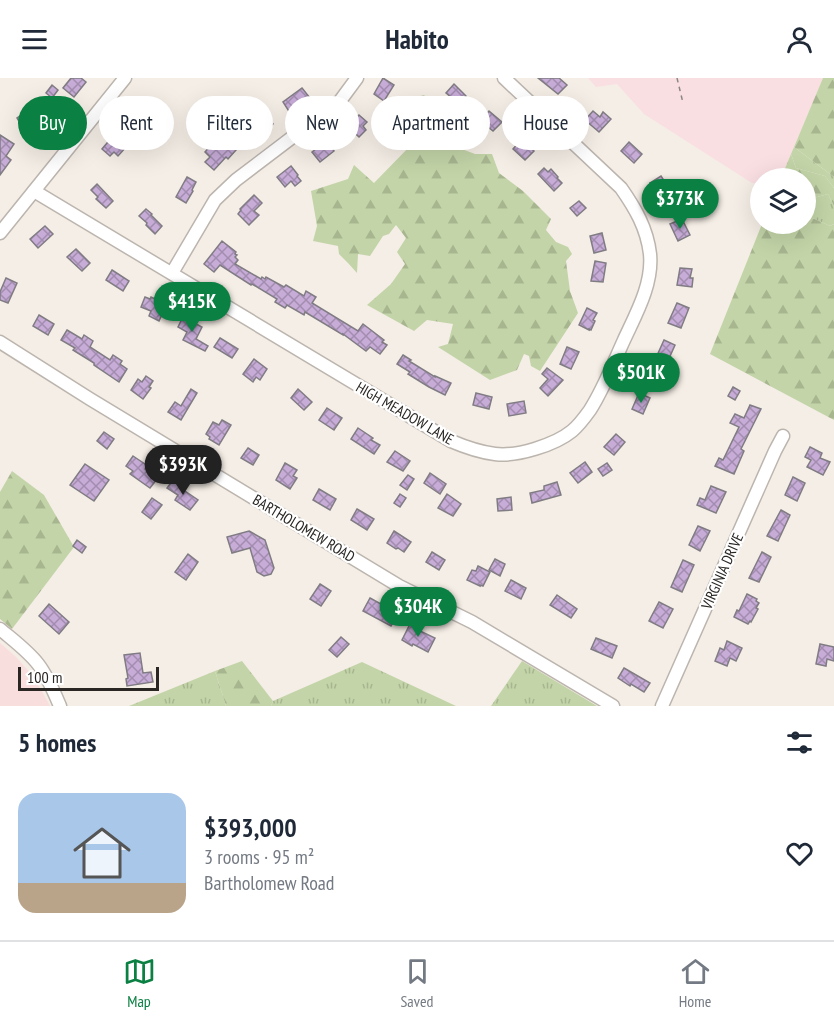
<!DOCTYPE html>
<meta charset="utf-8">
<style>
body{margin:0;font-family:"PT Sans Narrow",sans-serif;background:#f6f6f7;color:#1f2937;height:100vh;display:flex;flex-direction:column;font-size:22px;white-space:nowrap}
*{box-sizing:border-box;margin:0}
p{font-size:20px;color:#747a83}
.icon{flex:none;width:33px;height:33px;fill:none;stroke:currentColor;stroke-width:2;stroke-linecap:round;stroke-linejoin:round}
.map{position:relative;height:628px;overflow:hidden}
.panel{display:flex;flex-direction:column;background:#fff;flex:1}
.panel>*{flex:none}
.guide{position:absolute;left:18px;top:18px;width:798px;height:54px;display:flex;gap:12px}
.fabs{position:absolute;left:750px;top:90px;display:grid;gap:12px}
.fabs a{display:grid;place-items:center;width:66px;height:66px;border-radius:50%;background:#fff;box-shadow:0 6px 24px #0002;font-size:30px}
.scale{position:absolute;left:18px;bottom:15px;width:141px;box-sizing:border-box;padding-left:6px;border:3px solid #292623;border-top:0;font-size:16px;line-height:21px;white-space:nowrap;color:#292623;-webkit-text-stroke:4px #fff;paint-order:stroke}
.price{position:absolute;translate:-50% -51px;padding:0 14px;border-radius:21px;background:#0b8043;color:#fff;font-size:20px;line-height:39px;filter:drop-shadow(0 2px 3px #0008)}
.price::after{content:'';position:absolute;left:50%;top:36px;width:18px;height:14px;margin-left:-9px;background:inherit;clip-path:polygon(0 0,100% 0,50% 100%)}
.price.active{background:#222;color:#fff}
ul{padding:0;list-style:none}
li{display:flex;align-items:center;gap:18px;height:150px;padding:0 18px}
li+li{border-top:2px solid #e0e1e3}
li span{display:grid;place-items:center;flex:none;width:168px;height:120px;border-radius:18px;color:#555}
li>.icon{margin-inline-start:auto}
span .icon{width:72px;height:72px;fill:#fffc;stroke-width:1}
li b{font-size:26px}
h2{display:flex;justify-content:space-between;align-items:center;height:72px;padding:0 18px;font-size:26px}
.pill{padding:0 21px;border-radius:27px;background:#fff;box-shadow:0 6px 24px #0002;font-size:21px;line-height:54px}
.pill.active{background:#0b8043;color:#fff}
header{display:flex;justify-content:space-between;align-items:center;height:78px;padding:0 18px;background:#fff;font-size:27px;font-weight:700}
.tab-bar{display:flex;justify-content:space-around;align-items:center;height:84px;border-top:2px solid #e0e1e3;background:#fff;font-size:16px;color:#747a83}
.tab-bar a{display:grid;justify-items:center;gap:3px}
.tab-bar .active{color:#0b8043}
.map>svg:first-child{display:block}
.commercial{fill:#f9dee2}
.education{fill:#f9dede}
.grass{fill:url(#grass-tufts)}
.forest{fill:url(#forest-firs)}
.building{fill:url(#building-cross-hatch);stroke:#807c83;stroke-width:1.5}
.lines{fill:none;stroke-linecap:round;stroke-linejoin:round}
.minor-casing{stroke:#bcb5ae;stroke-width:15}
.path{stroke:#8b8681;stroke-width:1.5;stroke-dasharray:4.5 4.5;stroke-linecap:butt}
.minor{stroke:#fff;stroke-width:12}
.labels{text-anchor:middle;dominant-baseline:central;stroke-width:4.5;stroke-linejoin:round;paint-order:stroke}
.street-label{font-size:15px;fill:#292623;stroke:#fff}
</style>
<header><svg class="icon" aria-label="menu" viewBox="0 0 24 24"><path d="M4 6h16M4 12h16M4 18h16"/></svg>Habito<svg class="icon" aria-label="person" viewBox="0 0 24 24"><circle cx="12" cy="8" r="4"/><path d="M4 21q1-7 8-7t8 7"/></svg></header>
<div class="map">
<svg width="834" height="628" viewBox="0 0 834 628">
<defs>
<pattern id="grass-tufts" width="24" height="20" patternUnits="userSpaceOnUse" patternTransform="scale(1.5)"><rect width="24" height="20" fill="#c3d4a8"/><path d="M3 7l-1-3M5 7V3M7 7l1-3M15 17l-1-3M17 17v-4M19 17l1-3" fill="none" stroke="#a8b690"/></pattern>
<pattern id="forest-firs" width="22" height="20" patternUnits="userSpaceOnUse" patternTransform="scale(1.5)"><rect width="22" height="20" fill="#c3d4a8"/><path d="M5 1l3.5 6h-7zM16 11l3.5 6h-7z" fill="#a8b690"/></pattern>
<pattern id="building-cross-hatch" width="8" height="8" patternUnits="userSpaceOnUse" patternTransform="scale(1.5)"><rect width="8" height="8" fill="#c7acd8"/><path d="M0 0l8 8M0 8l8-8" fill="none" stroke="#a28caf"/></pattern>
</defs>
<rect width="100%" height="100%" fill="#f5eee6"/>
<path class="commercial" d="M588 0H823L781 100H760V106L752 105 644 36 617 6 596 9Z"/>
<path class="education" d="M0 565 16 579 31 596 43 615 50 628H0Z"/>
<g class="grass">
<path d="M794 69 834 99V110L825 98 796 90 791 76Z"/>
<path d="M807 114 810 121 828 116 834 128V146L830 148 806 137V115Z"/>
<path d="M522 583 597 628H491Z"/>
<path d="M362 584 456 628H271L273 623Z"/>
<path d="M215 593 226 628H129Z"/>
</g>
<g class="forest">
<path d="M823 0H834V99L794 69Z"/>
<path d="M424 17 436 30 440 37 461 45 454 68 475 76H492L499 95 523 113 551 141 546 152 556 164 568 169 572 176 566 183 570 213 578 235 540 293 531 288 529 278 524 276 517 292 490 302 438 269 448 266 453 246 427 242 414 253 367 227 391 206 405 186 397 174 406 160 396 147 389 156 383 158 370 178 358 176 357 195 348 185 339 176 338 168 313 163 317 148 311 113 348 101 354 87 374 105 413 65 409 49 407 22Z"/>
<path d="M791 76 796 90 825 98 834 110V128L828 116 810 121 808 115H806V100H781Z"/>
<path d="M806 137 830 148 834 146V342L710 276 762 146H806Z"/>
<path d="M12 393 44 417 74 469 12 551 0 541V414Z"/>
<path d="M242 583 273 623 271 628H226L215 593Z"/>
</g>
<g class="building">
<path d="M71 0H81L86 4 74 19 63 10Z"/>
<path d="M383 0 394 7 384 23 374 16Z"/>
<path d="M538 0H559L567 7 558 16Z"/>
<path d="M454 6 466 18 459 26 446 15Z"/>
<path d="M52 7 58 12 52 20 46 15Z"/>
<path d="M302 10 310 20 290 35 283 24Z"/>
<path d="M153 21 162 28 148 47 132 36 140 26 147 31Z"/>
<path d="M261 30 273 46 255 61 247 51 252 47 247 41Z"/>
<path d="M27 33 33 43 23 50 17 40Z"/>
<path d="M489 33 502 44 493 53 481 43Z"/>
<path d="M593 33 600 39 603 34 611 41 599 54 585 42Z"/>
<path d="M359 37 367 44 363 48 366 52 359 59 347 48Z"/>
<path d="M123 46 136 58 118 78 114 74 110 78 102 71Z"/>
<path d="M0 57 14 66 6 78 11 82 0 97Z"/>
<path d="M223 60 236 72 228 81 226 79 214 92 205 84 210 79 205 74 212 66 215 69Z"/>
<path d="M521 62 534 73 525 82 513 71Z"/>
<path d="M326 63 334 73 320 84 312 74Z"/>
<path d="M629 64 642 76 634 85 621 73Z"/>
<path d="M291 88 298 97 297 98 301 103 295 108 291 103 285 109 277 99Z"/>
<path d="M544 90 548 94 551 91 558 99 557 100 562 105 554 113 538 96Z"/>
<path d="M661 98 670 112 659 119 650 105Z"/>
<path d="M187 99 196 104 192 112 193 113 186 125 176 119Z"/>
<path d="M97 106 113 123 106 130 96 121 98 119 91 112Z"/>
<path d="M254 117 262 125 254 133 259 137 249 147 238 136 241 132 240 131Z"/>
<path d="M579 123 586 130 577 138 570 130Z"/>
<path d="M146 131 152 136 151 137 162 148 155 156 146 147 147 145 139 138Z"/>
<path d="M682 141 690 157 678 163 670 146Z"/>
<path d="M45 148 53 156 38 170 30 161Z"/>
<path d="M602 155 606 172 594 175 590 158Z"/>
<path d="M222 163 236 174 235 176 237 177 235 179 238 182 235 186 261 201 262 199 265 201 266 199 284 209 286 207 304 218 306 213 316 219 312 225 358 253 363 246 384 262 382 264 387 267 380 276 370 269 366 273 343 256V257L305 234 304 237 287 227 285 230 275 224 277 221 252 206 251 207 220 187 214 194 204 186Z"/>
<path d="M76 171 90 185 82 193 67 179Z"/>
<path d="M595 183 606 185 603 204 591 203Z"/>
<path d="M680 190 692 191 690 200H693L692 209 677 207Z"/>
<path d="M112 192 129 203 123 213 106 202Z"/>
<path d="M6 200 17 205 8 225 0 222V214Z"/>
<path d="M145 219 150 221 151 219 162 224 160 228 165 230 159 243 149 238 151 233 141 229Z"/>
<path d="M677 225 689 230 681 250 668 245Z"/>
<path d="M587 230 597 235 593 242 595 243 591 252 589 251V252L579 247Z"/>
<path d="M39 237 54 246 48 257 33 248Z"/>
<path d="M183 239 202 249 196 261 208 268 205 273 183 262 187 254 178 249Z"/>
<path d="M67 252 82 261 84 257 93 263 90 269 110 282 113 277 122 283 120 286 127 291 119 304 94 287V285L73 272 75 270 61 262Z"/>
<path d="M220 260 238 271 232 280 214 269Z"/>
<path d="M664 262 675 267 662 296 651 291Z"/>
<path d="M567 269 579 274 571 291 560 286Z"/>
<path d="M403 277 411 282 409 283 435 299V298L451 305 445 317 429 309 408 296 410 294 397 286Z"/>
<path d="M254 281 267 291 260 302 256 299 253 304 243 296Z"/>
<path d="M547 290 563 302 548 318 540 310 548 301 542 296Z"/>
<path d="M146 298 153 303 149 309 151 310 143 321 131 312 138 301 142 304Z"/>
<path d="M733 309 740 313 735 322 728 318Z"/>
<path d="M191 311 197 315 181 342 168 334 175 324 181 328Z"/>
<path d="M298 311 312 324 304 332 291 320Z"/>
<path d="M476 315 492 319 489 331 473 327Z"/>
<path d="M639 315 650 320 643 336 632 331Z"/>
<path d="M524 323 526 335 509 338 507 326Z"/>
<path d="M750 327 761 331 741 371 744 373 734 396 715 388 719 380 723 382 739 349 730 345 735 336 744 340Z"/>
<path d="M327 330 342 340 334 352 319 342Z"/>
<path d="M222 342 231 347 219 367 209 361 210 359 206 356 213 344 219 347Z"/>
<path d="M358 350 373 360 371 362 380 367 374 376 351 361Z"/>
<path d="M104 354 114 361 107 371 97 363Z"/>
<path d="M616 356 625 364 614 377 604 369Z"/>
<path d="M810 369 822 375 820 380 830 384 823 397 807 389 811 382 805 379Z"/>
<path d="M248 370 259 377 253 387 241 380Z"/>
<path d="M395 373 410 383 403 393 387 384Z"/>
<path d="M133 378 148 388 145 391 157 401 150 410 130 396 133 393 126 388Z"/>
<path d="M585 384 592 394 578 405 570 395Z"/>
<path d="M285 385 297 392 293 398 297 400 290 411 276 402Z"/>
<path d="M607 385 612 392 603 398 598 391Z"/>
<path d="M85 386 109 402 94 423 70 407Z"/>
<path d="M430 395 446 406 440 416 424 405Z"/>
<path d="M408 397 414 401 407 412 400 407Z"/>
<path d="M793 399 805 405 797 423 785 417Z"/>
<path d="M173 402 180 408 179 409 198 422 190 432 175 422 178 417 167 410Z"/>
<path d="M557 404 561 417 532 425 530 415 544 412V408Z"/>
<path d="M711 408 726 414 716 435 697 427 700 420 705 422Z"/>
<path d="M319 411 336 421 330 432 313 422Z"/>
<path d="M400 416 406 420 400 429 394 425Z"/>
<path d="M447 416 461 426 453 438 438 430Z"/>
<path d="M511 419 512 432 498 433 497 421Z"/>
<path d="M152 420 162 427 151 441 142 434Z"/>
<path d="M357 431 374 441 367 452 351 442Z"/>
<path d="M781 432 790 437 778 463 767 458Z"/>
<path d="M698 448 710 453 700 473 689 467Z"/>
<path d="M249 453 265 462 274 490 271 496 264 498 257 494 250 470 232 475 227 459Z"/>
<path d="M394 453 411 464 404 474 398 470 396 471 387 465Z"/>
<path d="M77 462 86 469 82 475 73 468Z"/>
<path d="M432 474 445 482 439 492 426 484Z"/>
<path d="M762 474 771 479 759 504 749 500Z"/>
<path d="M188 476 198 484 186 502 175 494Z"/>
<path d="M495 481 505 486 500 498 489 492Z"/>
<path d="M683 482 694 487 682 514 671 509Z"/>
<path d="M478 488 490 494 483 508 480 507V508L467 502 472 492 476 493Z"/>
<path d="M511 502 526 510 521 521 505 513Z"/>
<path d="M320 506 331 513 321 528 310 521Z"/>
<path d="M747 516 757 521 756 523 759 525 756 530 758 531 751 544 750 543 748 546 734 539 737 532 739 533Z"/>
<path d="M557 517 577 531 571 540 550 527Z"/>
<path d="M370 520 388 530 389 528 399 534 391 548 363 533Z"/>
<path d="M659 524 673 531 663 550 649 543Z"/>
<path d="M49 526 69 544 59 556 39 538Z"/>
<path d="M410 546 421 551 420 553 435 560 428 574 413 566 412 568 402 562Z"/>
<path d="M341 559 349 566 337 579 329 572Z"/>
<path d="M596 560 617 568 612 580 591 571Z"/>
<path d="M727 563 742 570 736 583 730 580 727 588 715 583 720 570 724 572Z"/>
<path d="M820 566 834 569V583L827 581 826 588 816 586Z"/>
<path d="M140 575 143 595 151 594 153 604 127 608 126 601 128 600 124 577Z"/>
<path d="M624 590 650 605 644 614 631 606 630 608 618 600Z"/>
</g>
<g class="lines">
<defs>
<g id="minor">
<path d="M34 113 451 363C465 369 479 374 495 376 516 379 555 367 572 353 578 348 585 339 590 332 604 310 613 286 624 262 636 236 653 206 650 176 647 150 635 130 621 110L504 0"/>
<path d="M0 155 125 0"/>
<path d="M172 195 215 122 236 102 340 23 357 0"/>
<path d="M0 264 90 321 399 508 472 544 613 628"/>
<path d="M0 551C13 562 28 573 38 586 48 599 54 614 60 628"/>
<path d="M662 628 775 373 783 358"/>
</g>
</defs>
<use href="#minor" class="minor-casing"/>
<path class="path" d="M677 0 683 25"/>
<use href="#minor" class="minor"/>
</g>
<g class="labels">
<g class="street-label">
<text transform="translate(405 335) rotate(30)">HIGH MEADOW LANE</text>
<text transform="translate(304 450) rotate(31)">BARTHOLOMEW ROAD</text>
<text transform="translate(722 493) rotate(-66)">VIRGINIA DRIVE</text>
</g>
</g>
</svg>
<div class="fabs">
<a><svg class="icon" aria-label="layers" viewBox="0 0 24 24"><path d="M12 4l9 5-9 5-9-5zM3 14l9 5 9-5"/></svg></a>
</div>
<div class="scale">100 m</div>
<b class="price" style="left:680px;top:152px">$373K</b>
<b class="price" style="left:192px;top:255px">$415K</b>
<b class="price" style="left:641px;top:326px">$501K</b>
<b class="price active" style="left:183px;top:418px">$393K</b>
<b class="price" style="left:418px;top:560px">$304K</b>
<div class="guide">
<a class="pill active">Buy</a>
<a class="pill">Rent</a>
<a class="pill">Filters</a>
<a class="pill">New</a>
<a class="pill">Apartment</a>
<a class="pill">House</a>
</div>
</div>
<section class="panel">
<h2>5 homes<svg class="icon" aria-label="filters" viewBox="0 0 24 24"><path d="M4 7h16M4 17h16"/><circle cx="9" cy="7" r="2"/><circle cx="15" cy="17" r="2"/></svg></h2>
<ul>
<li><span style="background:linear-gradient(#a9c7e8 75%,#b9a48a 0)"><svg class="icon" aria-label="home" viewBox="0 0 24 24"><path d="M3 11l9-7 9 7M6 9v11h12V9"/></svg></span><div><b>$393,000</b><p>3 rooms · 95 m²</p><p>Bartholomew Road</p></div><svg class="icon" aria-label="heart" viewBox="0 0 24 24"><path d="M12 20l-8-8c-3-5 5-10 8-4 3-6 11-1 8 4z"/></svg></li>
</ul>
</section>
<nav class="tab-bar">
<a class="active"><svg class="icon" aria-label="map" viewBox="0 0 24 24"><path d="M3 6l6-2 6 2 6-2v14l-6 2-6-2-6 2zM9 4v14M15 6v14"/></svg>Map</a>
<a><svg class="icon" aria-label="saved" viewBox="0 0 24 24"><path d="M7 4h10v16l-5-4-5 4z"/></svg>Saved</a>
<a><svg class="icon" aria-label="home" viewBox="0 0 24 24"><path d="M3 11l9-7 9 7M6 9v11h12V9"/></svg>Home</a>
</nav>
